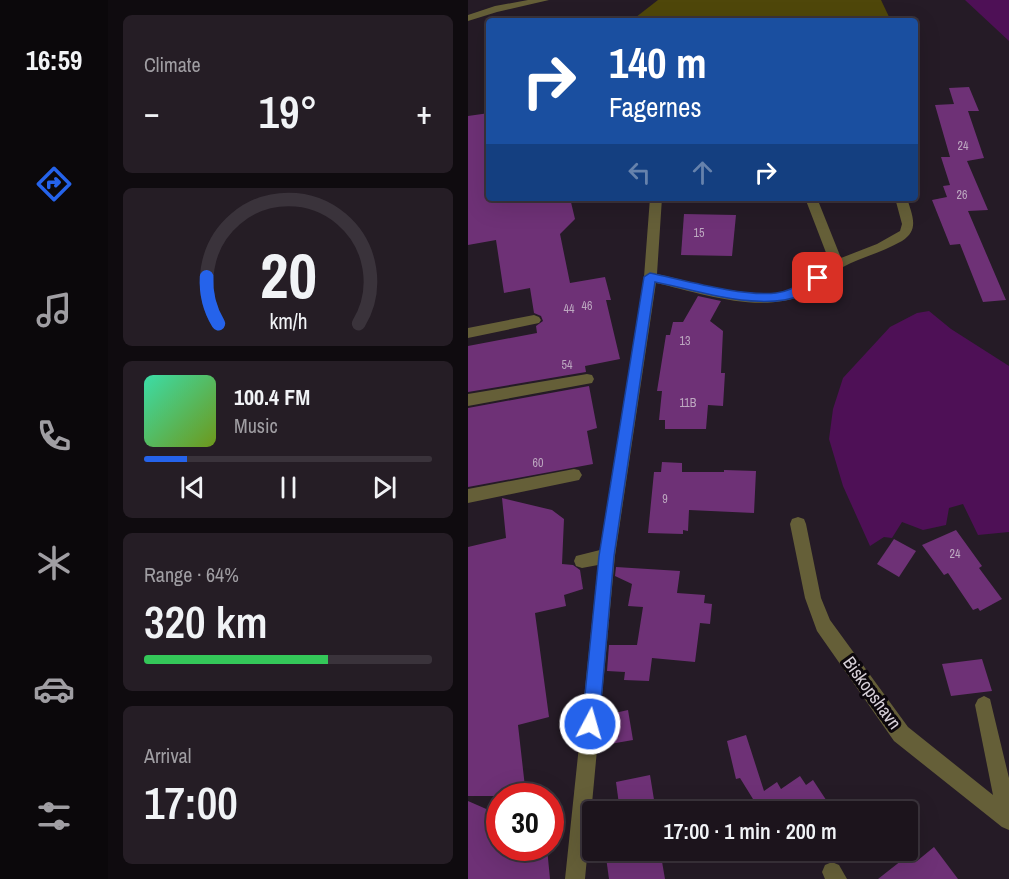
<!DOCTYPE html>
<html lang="en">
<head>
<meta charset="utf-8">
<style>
	:root { --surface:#1c141c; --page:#251d25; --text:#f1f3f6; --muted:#a09ea3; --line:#3a333b; --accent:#2563eb }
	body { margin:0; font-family:"Archivo Narrow",sans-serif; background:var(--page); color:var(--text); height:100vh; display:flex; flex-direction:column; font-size:22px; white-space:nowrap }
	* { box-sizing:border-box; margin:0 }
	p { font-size:20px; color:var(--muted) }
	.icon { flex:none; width:33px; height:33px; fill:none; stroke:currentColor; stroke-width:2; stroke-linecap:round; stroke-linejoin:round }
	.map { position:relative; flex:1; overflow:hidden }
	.sheet { display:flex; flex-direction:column; gap:15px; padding:15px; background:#0f0b0f; width:360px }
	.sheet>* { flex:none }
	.top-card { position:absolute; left:18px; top:18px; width:432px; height:183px; border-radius:6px; box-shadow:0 6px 24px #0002,0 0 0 2px var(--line); background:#1a4fa0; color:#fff; overflow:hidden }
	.speed { position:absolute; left:18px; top:783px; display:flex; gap:12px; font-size:30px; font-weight:700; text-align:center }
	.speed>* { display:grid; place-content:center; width:78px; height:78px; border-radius:50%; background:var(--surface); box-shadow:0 6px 24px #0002,0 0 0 2px var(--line); line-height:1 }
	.speed .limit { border:9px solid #d22; background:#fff; color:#111 }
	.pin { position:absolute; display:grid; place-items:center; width:51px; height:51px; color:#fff; margin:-26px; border-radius:12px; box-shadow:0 3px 9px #0006 }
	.me { position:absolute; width:66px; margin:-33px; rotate:6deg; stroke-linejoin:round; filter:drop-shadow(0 0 4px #0008) }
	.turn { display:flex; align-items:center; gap:21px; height:126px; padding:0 24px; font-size:27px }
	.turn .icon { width:78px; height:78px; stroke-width:2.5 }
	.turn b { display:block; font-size:42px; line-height:51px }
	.lanes { display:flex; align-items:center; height:57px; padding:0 24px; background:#0003; justify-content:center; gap:30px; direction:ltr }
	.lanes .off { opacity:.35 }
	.big { font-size:45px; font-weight:600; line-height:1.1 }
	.sheet .tile { flex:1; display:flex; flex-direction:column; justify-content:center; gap:9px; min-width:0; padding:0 21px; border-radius:9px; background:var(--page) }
	.sheet .dial { align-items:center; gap:0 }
	.dial svg { height:156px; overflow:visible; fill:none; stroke:var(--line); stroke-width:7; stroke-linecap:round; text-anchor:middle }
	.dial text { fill:var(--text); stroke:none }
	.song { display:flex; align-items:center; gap:18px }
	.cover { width:72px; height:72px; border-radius:9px; background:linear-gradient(135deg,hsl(160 70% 55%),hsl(80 70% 35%)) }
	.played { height:6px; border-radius:3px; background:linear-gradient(90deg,var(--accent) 15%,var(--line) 15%) }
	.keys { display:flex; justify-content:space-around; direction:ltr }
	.heat { display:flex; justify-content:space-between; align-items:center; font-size:33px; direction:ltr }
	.charge { height:9px; border-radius:4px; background:linear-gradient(90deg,#34c759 64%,var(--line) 0) }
	.trip { position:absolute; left:114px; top:801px; width:336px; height:60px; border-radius:6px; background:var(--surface); box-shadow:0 6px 24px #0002,0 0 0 2px var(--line); font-weight:600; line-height:60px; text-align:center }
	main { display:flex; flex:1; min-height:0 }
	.tabs { display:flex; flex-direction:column; width:108px; justify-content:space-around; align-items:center; background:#0b080b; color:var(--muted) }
	.tabs .icon { width:42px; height:42px }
	.tabs .current { color:var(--accent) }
	.tabs b { font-size:27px; color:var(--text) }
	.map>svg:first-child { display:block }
	.forest { fill:#4f470a }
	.water { fill:#4e1056 }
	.building { fill:#6e3176 }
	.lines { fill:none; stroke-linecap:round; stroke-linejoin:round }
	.minor { fill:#655f38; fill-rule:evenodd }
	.route { fill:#2563eb; stroke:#184099; stroke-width:1.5 }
	.labels { text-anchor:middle; stroke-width:6; stroke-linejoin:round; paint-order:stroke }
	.number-label { font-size:12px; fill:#bda8c0 }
	.near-street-label { font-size:18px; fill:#d7d0d8; stroke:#0c070c }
</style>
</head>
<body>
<main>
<nav class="tabs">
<b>16:59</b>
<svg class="icon current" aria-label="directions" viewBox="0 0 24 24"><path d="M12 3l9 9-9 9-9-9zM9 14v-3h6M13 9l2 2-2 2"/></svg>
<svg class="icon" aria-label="music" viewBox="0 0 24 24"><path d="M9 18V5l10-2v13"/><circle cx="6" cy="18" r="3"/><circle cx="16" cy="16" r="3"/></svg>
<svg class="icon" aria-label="phone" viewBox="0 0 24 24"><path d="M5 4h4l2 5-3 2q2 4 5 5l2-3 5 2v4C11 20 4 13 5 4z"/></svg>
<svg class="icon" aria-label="climate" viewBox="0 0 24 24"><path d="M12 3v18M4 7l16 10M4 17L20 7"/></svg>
<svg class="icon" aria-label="car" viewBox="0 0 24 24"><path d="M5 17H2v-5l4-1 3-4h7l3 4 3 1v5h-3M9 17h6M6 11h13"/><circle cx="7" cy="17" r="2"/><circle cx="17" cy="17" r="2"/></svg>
<svg class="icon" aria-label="filters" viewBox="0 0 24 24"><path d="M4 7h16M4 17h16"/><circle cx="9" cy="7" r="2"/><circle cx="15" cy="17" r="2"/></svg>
</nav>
<section class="sheet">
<div class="tile"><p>Climate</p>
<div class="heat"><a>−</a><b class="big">19°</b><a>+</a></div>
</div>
<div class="tile dial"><svg viewBox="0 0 100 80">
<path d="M14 69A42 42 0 1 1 86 69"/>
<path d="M14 69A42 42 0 0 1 8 45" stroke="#2563eb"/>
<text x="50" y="56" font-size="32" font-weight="700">20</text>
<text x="50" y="72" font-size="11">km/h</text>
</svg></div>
<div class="tile">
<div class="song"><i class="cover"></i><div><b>100.4 FM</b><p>Music</p></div></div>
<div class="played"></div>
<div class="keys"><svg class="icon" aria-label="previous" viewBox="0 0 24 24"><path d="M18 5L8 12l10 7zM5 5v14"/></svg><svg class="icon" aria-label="pause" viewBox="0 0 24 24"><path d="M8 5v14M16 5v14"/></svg><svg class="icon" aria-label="next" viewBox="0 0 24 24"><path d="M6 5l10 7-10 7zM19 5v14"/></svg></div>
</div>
<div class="tile"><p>Range · 64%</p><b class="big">320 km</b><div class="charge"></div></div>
<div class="tile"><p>Arrival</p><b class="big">17:00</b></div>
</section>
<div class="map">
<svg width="541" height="879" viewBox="0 0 541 879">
	<rect width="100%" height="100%" fill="#251b26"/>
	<!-- forest -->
	<path class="forest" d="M190,0H413L423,21H163Z"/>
	<!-- water -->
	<g class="water">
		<path d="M497,0H541V41Z"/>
		<path d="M461,311L483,329L541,366V532L510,535L495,504L481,508L478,525L455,530L434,522L424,538L416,537L402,546L375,486L361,439L365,409L375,378L422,327L449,313Z"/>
	</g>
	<!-- building -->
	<g class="building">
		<path d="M501,87L511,111H500L516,158L499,161L520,210L500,211L538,300L515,302L492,244L482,245L464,200L479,197L475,186L482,185L473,157H482L467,105L486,104L481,88Z"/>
		<path d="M21,113V198H102L107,219L92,234L102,283L137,277L143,300H138L152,359L117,366L118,372L0,392V346L69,333L68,326L75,321L73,316L66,313L62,288L36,293L28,240L0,245V116Z"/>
		<path d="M216,214L268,215L264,256L213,255Z"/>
		<path d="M230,296L253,301L242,321L255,331L253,373H257L255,406L240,405L238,429H197V420H191L194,391H189L198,335H202L205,322H215Z"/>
		<path d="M121,386L129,428L119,431L125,464L0,487V408Z"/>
		<path d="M194,462L214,463V472H256V470L288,471L286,513L221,510L220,531L215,530V534L180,533L186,472H193Z"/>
		<path d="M34,498L84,510L96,519L94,564L105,565L112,570L115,589L96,595L98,606L67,613L81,717L50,725L58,796H0V547L38,538Z"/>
		<path d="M488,530L514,566L511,568L534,599L512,611L510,608L505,610L480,573L476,575L454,545Z"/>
		<path d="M426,539L448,551L431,577L409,564Z"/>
		<path d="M148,567L212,571L209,593L237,595L236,603L244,604L242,624L232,623L227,662L184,658L181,681L156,680L157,672L139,671L141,645H169L175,607L160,606L164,584L147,576Z"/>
		<path d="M514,659L524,691L483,696L474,664Z"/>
		<path d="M160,710L165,740L142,744L138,715Z"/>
		<path d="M278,735L296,791L309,782L313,789L332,776L338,785L345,780L366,812H293L272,778L268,779L259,741Z"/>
		<path d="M182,775L188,812H152L148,782Z"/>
		<path d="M0,801L32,815V848H79L82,879H0Z"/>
		<path d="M466,847L490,879H410L443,853L449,861Z"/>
		<path d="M137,850H192L197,879H141Z"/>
	</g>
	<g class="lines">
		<!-- minor -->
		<g class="minor">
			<path d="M60,0H81L29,12L0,21V15L27,6Z"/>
			<path d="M182,198H194L189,274C226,282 292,304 328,288C341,282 350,270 362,263L337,198H349L373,258L409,244L432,231L434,224L427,198H439C444,215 452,230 434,241C415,252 394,257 375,267C361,274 352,288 338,294C292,315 233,293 188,283L147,556L117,879H97L130,565L114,568L108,566L106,561L108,556L132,550L176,277Z"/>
			<path d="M66,315L71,317L73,320L71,323L0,338V328Z"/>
			<path d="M119,374L124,375L126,379L124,383L0,406V394Z"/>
			<path d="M106,469L111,470L114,475L111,480L0,503V489Z"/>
			<path d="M330,517L336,519L338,524L353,598L362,620L440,727L525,795L507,705L510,699L516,696L522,699L541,778V830L534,827L426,741L349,631L337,598L322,524L324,519Z"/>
			<path d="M364,862L371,865L379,879H357L354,872L357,865Z"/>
		</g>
	</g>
	<!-- route -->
	<path class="route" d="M182,273C215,280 276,297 308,293C327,291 335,279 350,274L356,278C323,323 233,291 187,282L146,556L131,724L128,730L122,733L116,730L114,724L131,556L176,277Z"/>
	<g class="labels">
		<!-- number labels -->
		<g class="number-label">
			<text x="495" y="150">24</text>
			<text x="494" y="199">26</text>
			<text x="231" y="237">15</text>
			<text x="119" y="310">46</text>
			<text x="101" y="313">44</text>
			<text x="217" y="345">13</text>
			<text x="99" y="369">54</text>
			<text x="220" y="407">11B</text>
			<text x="70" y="467">60</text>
			<text x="197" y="503">9</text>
			<text x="487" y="558">24</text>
		</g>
		<!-- near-street labels -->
		<g class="near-street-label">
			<text transform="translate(404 693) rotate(54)" y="6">Biskopshavn</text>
		</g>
	</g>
</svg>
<div class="speed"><div class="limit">30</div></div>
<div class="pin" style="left:350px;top:278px;background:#d93025"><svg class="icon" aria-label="arrive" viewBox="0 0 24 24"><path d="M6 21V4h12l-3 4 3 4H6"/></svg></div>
<svg class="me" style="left:122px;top:724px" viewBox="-20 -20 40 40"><circle r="17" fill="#2563eb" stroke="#fff" stroke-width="3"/><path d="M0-11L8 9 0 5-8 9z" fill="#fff"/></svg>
<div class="trip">17:00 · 1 min · 200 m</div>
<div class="top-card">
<div class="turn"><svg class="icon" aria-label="right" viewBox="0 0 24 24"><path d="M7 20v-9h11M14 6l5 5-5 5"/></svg><div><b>140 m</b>Fagernes</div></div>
<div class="lanes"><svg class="icon off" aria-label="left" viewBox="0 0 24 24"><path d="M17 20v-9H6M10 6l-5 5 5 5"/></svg><svg class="icon off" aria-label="ahead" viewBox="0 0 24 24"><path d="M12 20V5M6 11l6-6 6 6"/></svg><svg class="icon" aria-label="right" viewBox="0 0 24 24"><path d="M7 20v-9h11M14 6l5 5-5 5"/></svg></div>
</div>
</div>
</main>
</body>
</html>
